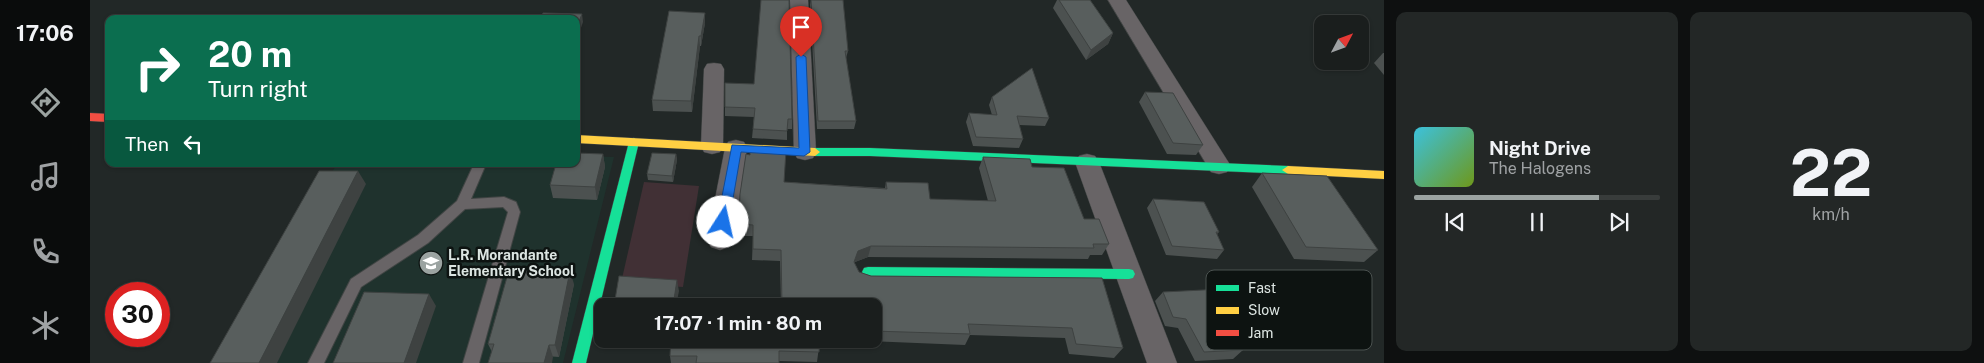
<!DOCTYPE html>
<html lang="en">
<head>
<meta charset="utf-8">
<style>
	:root { --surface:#1a1e1d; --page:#232726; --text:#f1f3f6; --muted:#9fa2a4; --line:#383c3b; --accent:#9ba3a1 }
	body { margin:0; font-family:"Public Sans",sans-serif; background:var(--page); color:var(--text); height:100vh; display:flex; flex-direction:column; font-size:19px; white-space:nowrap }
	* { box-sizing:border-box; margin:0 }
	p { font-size:16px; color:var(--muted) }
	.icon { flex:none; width:28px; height:28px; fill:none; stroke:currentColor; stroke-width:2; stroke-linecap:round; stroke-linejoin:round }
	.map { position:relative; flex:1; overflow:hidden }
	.drawer { display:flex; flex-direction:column; gap:12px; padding:12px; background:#0e1010; width:600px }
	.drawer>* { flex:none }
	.banner { position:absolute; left:15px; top:15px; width:475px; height:152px; border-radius:10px; box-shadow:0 1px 4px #0004,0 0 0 1px var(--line); background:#0b6e4f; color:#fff; overflow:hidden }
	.needle { width:32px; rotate:49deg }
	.buttons { position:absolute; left:1224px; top:15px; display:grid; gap:10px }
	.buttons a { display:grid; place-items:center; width:55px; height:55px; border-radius:10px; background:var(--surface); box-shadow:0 1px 4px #0004,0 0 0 1px var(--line); font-size:25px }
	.speed { position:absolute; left:15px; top:282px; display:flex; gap:10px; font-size:25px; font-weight:700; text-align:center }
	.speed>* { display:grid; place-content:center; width:65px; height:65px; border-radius:50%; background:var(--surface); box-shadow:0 1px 4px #0004,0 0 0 1px var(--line); line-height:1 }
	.speed .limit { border:8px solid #d22; background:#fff; color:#111 }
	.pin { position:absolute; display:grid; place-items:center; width:42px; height:42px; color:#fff; margin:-51px -21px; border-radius:50% 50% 50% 0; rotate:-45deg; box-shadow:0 0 5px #0007 }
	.pin .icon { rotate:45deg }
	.me { position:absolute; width:55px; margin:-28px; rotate:10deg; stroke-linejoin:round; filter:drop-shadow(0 0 4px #0008) }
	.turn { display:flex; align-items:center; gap:18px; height:105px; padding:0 20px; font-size:22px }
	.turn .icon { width:65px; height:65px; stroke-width:2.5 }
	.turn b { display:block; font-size:35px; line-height:42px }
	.then { display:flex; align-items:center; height:48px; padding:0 20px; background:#0003; gap:10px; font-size:19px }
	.drawer .card { flex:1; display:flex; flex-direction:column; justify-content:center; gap:8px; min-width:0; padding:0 18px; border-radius:10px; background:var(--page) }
	.drawer .dial { align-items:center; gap:0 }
	.dial b { font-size:65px; line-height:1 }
	.song { display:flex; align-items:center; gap:15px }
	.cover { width:60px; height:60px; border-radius:8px; background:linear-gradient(135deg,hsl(190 70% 55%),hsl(80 70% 35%)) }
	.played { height:5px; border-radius:2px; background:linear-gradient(90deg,var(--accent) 75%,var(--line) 75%) }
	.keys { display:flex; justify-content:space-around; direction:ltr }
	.drawer .tiles { flex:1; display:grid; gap:12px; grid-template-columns:repeat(2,1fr) }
	.trip { position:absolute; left:504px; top:298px; width:288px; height:50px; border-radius:10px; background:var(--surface); box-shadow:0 1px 4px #0004,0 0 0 1px var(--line); font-weight:700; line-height:50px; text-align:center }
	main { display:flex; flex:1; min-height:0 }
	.tab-bar { display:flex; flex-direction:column; width:90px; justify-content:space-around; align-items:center; background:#0a0c0c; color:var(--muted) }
	.tab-bar .icon { width:35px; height:35px }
	.tab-bar .selected { color:var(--accent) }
	.tab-bar b { font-size:22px; color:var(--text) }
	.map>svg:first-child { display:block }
	.built { fill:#1f322d }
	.green { fill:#413035 }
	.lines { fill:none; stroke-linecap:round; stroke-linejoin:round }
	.lane-casing { stroke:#414544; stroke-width:2 }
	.street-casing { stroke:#414544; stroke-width:1 }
	.fast-casing { stroke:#414544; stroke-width:1 }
	.slow-casing { stroke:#414544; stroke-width:1 }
	.jam-casing { stroke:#414544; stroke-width:1 }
	.lane { fill:#686466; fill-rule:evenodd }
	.street { fill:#686466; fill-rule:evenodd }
	.fast { fill:#16e098; fill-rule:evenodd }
	.slow { fill:#ffcf43; fill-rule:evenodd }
	.jam { fill:#f24e42; fill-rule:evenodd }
	.wall { fill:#4c5150 }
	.shaded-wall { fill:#3e4241 }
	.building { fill:#585e5d; stroke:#3e4241 }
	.route { fill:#1a73e8; stroke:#114b97 }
	.labels { text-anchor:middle; stroke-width:5; stroke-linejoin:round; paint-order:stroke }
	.poi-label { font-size:14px; font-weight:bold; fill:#dce5e2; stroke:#0d1311; text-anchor:start }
	.key { fill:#0d1311; stroke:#4b5250; stroke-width:1 }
	.key-label { font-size:14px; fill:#dce5e2 }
</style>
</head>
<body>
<main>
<nav class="tab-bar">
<b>17:06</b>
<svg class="icon selected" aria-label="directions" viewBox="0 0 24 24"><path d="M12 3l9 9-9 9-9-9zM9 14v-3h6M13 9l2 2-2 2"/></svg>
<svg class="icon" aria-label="music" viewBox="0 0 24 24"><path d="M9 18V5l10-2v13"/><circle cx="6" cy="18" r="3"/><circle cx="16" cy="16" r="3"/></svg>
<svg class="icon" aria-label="phone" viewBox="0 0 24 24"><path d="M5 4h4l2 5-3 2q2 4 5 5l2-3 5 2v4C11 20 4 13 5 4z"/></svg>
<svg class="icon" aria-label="climate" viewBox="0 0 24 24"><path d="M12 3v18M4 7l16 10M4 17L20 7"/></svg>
</nav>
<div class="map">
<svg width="1294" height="363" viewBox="0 0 1294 363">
	<rect width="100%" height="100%" fill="#222827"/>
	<!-- built -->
	<path class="built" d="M486,156L524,157L473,363H122L247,164H486Z"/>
	<!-- green -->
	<path class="green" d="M554,182L609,186L593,287L531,283Z"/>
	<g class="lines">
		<!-- lane casing -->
		<g class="lane-casing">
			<path id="lane" d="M384,164H396L381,199L414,197L426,202L430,212L389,363H373L418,212L413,207L375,209L338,243L271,287L234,363H218L261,279L328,235L367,201Z"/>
		</g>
		<!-- street casing -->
		<g class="street-casing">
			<g id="street">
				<path d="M700,0H718L726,152L723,158L715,160L707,158L704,152Z"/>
				<path d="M1018,0H1036L1137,160L1141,166L1137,172L1129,174L1121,172Z"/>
				<path d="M624,63L631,64L634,69L633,146L630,152L622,154L614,152L611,146L614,69L617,64Z"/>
				<path d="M646,140L654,142L657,148L643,240L639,247L630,250L621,247L617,240L635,148L638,142Z"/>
				<path d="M997,154L1005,156L1009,162L1087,363H1057L985,162L989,156Z"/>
			</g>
		</g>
		<!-- fast casing -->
		<g class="fast-casing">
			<g id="fast">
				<path d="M544,138L549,142L496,363H482L539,142Z"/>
				<path d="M725,148H780L1198,166L1204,170L1198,174L780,156H725L720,152Z"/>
				<path d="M778,267L1039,269L1043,270L1045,274L1043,278L1039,279L778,277L774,276L772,272L774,268Z"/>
			</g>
		</g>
		<!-- slow casing -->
		<g class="slow-casing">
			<g id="slow">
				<path d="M486,135L725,148L730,152L725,156L486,143Z"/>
				<path d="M1198,166L1294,171V179L1198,174L1192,170Z"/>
			</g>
		</g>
		<!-- jam casing -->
		<g class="jam-casing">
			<path id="jam" d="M0,113L19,114V122L0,121Z"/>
		</g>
		<!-- lane -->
		<use href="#lane" class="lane"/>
		<!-- street -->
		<use href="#street" class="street"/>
		<!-- fast -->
		<use href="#fast" class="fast"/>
		<!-- slow -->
		<use href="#slow" class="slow"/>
		<!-- jam -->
		<use href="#jam" class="jam"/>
	</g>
	<!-- wall -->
	<g class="wall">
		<path d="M721,0L758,51L756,58L766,121L764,129H727L720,5Z"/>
		<path d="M967,0H1000L1023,33L1018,44L996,60L963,8Z"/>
		<path d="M615,23L611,46H610L602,112L563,111L562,100Z"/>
		<path d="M1293,53H1294V75L1284,63Z"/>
		<path d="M635,83L702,119V129H697V140L662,138L664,117L635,116Z"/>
		<path d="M1055,92L1113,145L1106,155L1077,154L1049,102Z"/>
		<path d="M902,97L959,118L955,126L929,125L933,139L929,148L883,146L876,122L879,113L902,115L899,105Z"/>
		<path d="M513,154L515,167L507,200L463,198L460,185Z"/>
		<path d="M586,154L587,160L583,182L558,180L557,174Z"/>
		<path d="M893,157L942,167L1019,244L1012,255H1000L998,259L778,257L765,262V264L769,272L781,276L1012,278L1033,348L1024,358L979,354L975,338L880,335L875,345L730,339L727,362L689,361V363H581L580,356L581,339H782V306H691L690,261L662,260L663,236H649V224L694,182L795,188L796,182L840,199L898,201L889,168Z"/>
		<path d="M1172,173L1288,250L1274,262L1204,259L1162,187Z"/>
		<path d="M1063,199L1129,232L1127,234L1134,250L1127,259L1076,255L1057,208Z"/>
		<path d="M484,284L469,357L402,352L398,344Z"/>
		<path d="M1073,292L1140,301L1168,323L1159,331L1160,332L1150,342H1148L1153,350L1143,359L1105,361L1088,328L1075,326L1065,301Z"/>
	</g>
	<!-- shaded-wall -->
	<g class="shaded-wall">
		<path d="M615,13V23L611,46V36Z"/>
		<path d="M492,14L493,22L486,42V29Z"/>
		<path d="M1023,33L1018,44L996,60L1001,50Z"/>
		<path d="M609,36L610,46L602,112L601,101Z"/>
		<path d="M513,154L515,167L507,200L505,187Z"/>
		<path d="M586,154L587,160L583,182L582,176Z"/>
		<path d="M268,171L276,184L187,363H169Z"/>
		<path d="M781,246L778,257L765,262L761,273L764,262L768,251Z"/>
		<path d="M480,271L484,284L469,357L465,345Z"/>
		<path d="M587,280L589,291L586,306H583Z"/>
		<path d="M339,294L346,306L326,363H314Z"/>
		<path d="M459,345L463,357L462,363H454Z"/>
	</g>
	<!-- building -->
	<g class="building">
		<path d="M671,0H699L702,119H698L697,131L663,129L665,108L635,107V83L664,84Z"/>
		<path d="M721,0H753L758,51H755L766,121H728Z"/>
		<path d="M969,0H1000L1023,33L1001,50Z"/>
		<path d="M579,11L615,13L611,36H609L601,101L562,100Z"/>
		<path d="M453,13L492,14L486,29V19H451Z"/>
		<path d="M942,68L959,118L927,116L933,139L886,137L879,113L907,115L902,97Z"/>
		<path d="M1055,92L1083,93L1113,145L1083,143Z"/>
		<path d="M660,148L696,150L694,182L797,189L796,182L838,183L840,199L906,201L893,157L940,159L942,167L974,168L994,219H1009L1019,244H1003L1004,248L781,246L768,251L764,262L769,272L781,276L1012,278L1033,348L986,344L982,328L878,324L880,334L782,331V306H692L691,250L663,249V225L649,224L650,194L656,154L660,155Z"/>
		<path d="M486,153L513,154L505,187L460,185L466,164H486Z"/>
		<path d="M562,153L586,154L582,176L557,174Z"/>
		<path d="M229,171H268L169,363H120Z"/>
		<path d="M1172,173L1237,176L1288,250L1216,247Z"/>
		<path d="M1063,199L1114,202L1129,232H1126L1134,250L1082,246Z"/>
		<path d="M419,270L480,271L465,345H459L454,363H398L404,344H398Z"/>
		<path d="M529,276L587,280L583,306H524Z"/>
		<path d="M1133,289L1140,301L1153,300L1168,323L1155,324L1160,332L1143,333L1153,350L1114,352L1096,319L1083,317L1073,292Z"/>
		<path d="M274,292L339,294L314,363H243Z"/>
		<path d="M581,339H730L729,352L689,351V363H606L607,356H580Z"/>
	</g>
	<!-- route -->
	<path class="route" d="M711,54L716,57L720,152L714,156L651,152L639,222L638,225H629L627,222L642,145L709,148L706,57Z"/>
	<!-- icons -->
	<defs>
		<g id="school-disc" transform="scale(1.25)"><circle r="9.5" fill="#9ba3a1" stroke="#0d1311"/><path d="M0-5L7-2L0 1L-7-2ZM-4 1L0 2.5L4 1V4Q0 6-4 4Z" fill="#fff"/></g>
	</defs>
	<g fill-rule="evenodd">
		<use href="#school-disc" x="341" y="263"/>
	</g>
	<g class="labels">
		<!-- poi labels -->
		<g class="poi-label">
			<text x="358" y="260">L.R. Morandante<tspan x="358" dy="16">Elementary School</tspan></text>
		</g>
	</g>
	<!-- legend -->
	<rect x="1116" y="270" width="166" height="80" rx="8" class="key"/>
	<rect x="1126" y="285" width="23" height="6" fill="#16e098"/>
	<rect x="1126" y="307" width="23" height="7" fill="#ffcf43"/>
	<rect x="1126" y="330" width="23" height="6" fill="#f24e42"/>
	<g class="key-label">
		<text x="1158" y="293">Fast</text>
		<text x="1158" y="315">Slow</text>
		<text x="1158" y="338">Jam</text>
	</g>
</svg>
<div class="buttons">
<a><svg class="needle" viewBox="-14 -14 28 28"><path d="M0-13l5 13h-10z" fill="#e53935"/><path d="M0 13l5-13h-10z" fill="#9fa2a4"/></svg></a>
</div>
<div class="speed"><div class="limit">30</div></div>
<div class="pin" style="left:711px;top:57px;background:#d93025"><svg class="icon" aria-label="arrive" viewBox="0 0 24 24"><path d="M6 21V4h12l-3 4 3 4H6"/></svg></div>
<svg class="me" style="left:633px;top:222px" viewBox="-20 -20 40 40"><circle r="19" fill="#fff"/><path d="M0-13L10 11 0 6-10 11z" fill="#1a73e8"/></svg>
<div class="trip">17:07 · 1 min · 80 m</div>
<div class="banner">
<div class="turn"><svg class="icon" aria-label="right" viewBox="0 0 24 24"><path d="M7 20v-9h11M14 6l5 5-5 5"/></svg><div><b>20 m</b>Turn right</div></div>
<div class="then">Then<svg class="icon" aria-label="left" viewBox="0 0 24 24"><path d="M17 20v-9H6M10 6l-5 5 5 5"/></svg></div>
</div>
</div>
<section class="drawer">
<div class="tiles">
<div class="card">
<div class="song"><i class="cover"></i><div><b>Night Drive</b><p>The Halogens</p></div></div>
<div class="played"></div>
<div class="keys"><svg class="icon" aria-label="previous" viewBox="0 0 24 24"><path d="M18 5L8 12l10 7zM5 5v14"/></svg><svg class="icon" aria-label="pause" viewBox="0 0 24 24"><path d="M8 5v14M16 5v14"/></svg><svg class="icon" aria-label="next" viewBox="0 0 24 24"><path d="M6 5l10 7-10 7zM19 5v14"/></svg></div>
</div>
<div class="card dial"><b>22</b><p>km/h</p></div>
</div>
</section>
</main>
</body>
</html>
